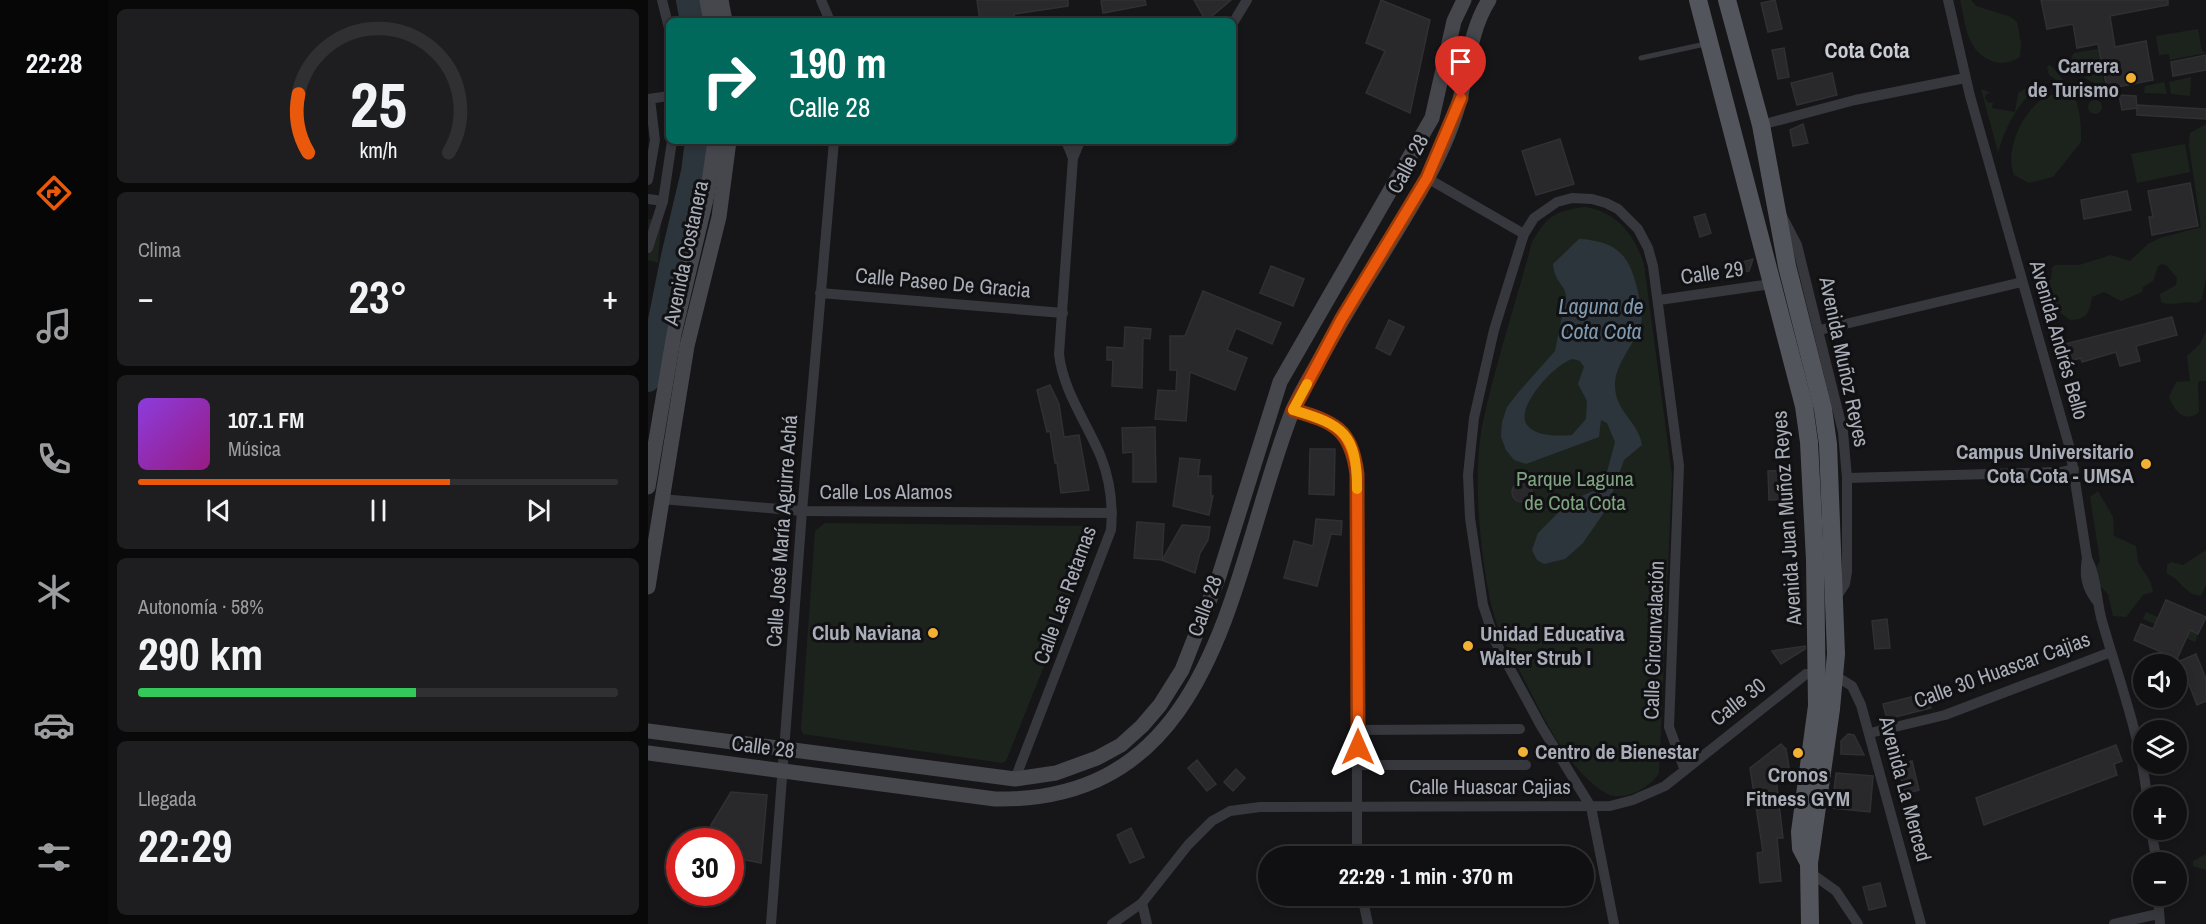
<!DOCTYPE html>
<html lang="es">
<head>
<meta charset="utf-8">
<style>
	:root { --surface:#101012; --page:#1e1e20; --text:#f1f3f6; --muted:#9c9d9f; --line:#303032; --accent:#ea580c }
	body { margin:0; font-family:"Archivo Narrow",sans-serif; background:var(--page); color:var(--text); height:100vh; display:flex; flex-direction:column; font-size:22px; white-space:nowrap }
	* { box-sizing:border-box; margin:0 }
	p { font-size:20px; color:var(--muted) }
	.icon { flex:none; width:33px; height:33px; fill:none; stroke:currentColor; stroke-width:2; stroke-linecap:round; stroke-linejoin:round }
	.map { position:relative; flex:1; overflow:hidden }
	.sheet { display:flex; flex-direction:column; gap:9px; padding:9px; background:#09090a; width:540px }
	.sheet>* { flex:none }
	.hud { position:absolute; left:18px; top:18px; width:570px; height:126px; border-radius:9px; box-shadow:0 3px 9px #0003,0 0 0 2px var(--line); background:#00695c; color:#fff; overflow:hidden }
	.buttons { position:absolute; left:1485px; top:654px; display:grid; gap:12px }
	.buttons a { display:grid; place-items:center; width:54px; height:54px; border-radius:50%; background:var(--surface); box-shadow:0 3px 9px #0003,0 0 0 2px var(--line); font-size:30px }
	.speed { position:absolute; left:18px; top:828px; display:flex; gap:12px; font-size:30px; font-weight:700; text-align:center }
	.speed>* { display:grid; place-content:center; width:78px; height:78px; border-radius:50%; background:var(--surface); box-shadow:0 3px 9px #0003,0 0 0 2px var(--line); line-height:1 }
	.speed .limit { border:9px solid #d22; background:#fff; color:#111 }
	.pin { position:absolute; display:grid; place-items:center; width:51px; height:51px; color:#fff; margin:-62px -26px; border-radius:50% 50% 50% 0; rotate:-45deg; box-shadow:0 0 6px #0007 }
	.pin .icon { rotate:45deg }
	.me { position:absolute; width:66px; margin:-33px; rotate:0deg; stroke-linejoin:round; filter:drop-shadow(0 0 4px #0008) }
	.turn { display:flex; align-items:center; gap:21px; height:126px; padding:0 24px; font-size:27px }
	.turn .icon { width:78px; height:78px; stroke-width:2.5 }
	.turn b { display:block; font-size:42px; line-height:51px }
	.big { font-size:45px; font-weight:800; line-height:1.1 }
	.sheet .tile { flex:1; display:flex; flex-direction:column; justify-content:center; gap:9px; min-width:0; padding:0 21px; border-radius:9px; background:var(--page) }
	.sheet .dial { align-items:center; gap:0 }
	.dial svg { height:156px; overflow:visible; fill:none; stroke:var(--line); stroke-width:7; stroke-linecap:round; text-anchor:middle }
	.dial text { fill:var(--text); stroke:none }
	.song { display:flex; align-items:center; gap:18px }
	.cover { width:72px; height:72px; border-radius:9px; background:linear-gradient(135deg,hsl(270 70% 55%),hsl(310 70% 35%)) }
	.played { height:6px; border-radius:3px; background:linear-gradient(90deg,var(--accent) 65%,var(--line) 65%) }
	.keys { display:flex; justify-content:space-around; direction:ltr }
	.heat { display:flex; justify-content:space-between; align-items:center; font-size:33px; direction:ltr }
	.charge { height:9px; border-radius:4px; background:linear-gradient(90deg,#34c759 58%,var(--line) 0) }
	.trip { position:absolute; left:610px; top:846px; width:336px; height:60px; border-radius:30px; background:var(--surface); box-shadow:0 3px 9px #0003,0 0 0 2px var(--line); font-weight:800; line-height:60px; text-align:center }
	main { display:flex; flex:1; min-height:0 }
	.tab-bar { display:flex; flex-direction:column; width:108px; justify-content:space-around; align-items:center; background:#060607; color:var(--muted) }
	.tab-bar .icon { width:42px; height:42px }
	.tab-bar .active { color:var(--accent) }
	.tab-bar b { font-size:27px; color:var(--text) }
	.map>svg:first-child { display:block }
	.green { fill:#1c231d }
	.water { fill:#2c353c; fill-rule:evenodd }
	.lines { fill:none; stroke-linecap:round; stroke-linejoin:round }
	.river { stroke:#2c353c; stroke-width:24 }
	.building { fill:#29292c; stroke:#303034; stroke-width:1.5 }
	.lane { stroke:#37383d; stroke-width:5 }
	.street { stroke:#37383d; stroke-width:10 }
	.secondary { stroke:#45474d; stroke-width:15 }
	.primary { stroke:#53555c; stroke-width:18 }
	.route-casing { stroke:#983908; stroke-width:15 }
	.route { stroke:#ea580c; stroke-width:10 }
	.slow { stroke:#f59e0b; stroke-width:10 }
	.poi-dot { fill:#f2b134; stroke:#111113; stroke-width:2 }
	.labels { text-anchor:middle; stroke-width:6; stroke-linejoin:round; paint-order:stroke }
	.poi-label { font-size:21px; font-weight:bold; fill:#a8adb8; stroke:#111113; text-anchor:end }
	.street-label { font-size:21px; fill:#a8adb8; stroke:#111113 }
	.park-label { font-size:21px; fill:#7fa381; stroke:#111113 }
	.neighbourhood-label { font-size:22px; font-weight:bold; fill:#c9ccd4; stroke:#111113 }
	.water-label { font-size:22px; font-style:italic; fill:#7f9bb3; stroke:#111113 }
</style>
</head>
<body>
<main>
<nav class="tab-bar">
<b>22:28</b>
<svg class="icon active" aria-label="directions" viewBox="0 0 24 24"><path d="M12 3l9 9-9 9-9-9zM9 14v-3h6M13 9l2 2-2 2"/></svg>
<svg class="icon" aria-label="music" viewBox="0 0 24 24"><path d="M9 18V5l10-2v13"/><circle cx="6" cy="18" r="3"/><circle cx="16" cy="16" r="3"/></svg>
<svg class="icon" aria-label="phone" viewBox="0 0 24 24"><path d="M5 4h4l2 5-3 2q2 4 5 5l2-3 5 2v4C11 20 4 13 5 4z"/></svg>
<svg class="icon" aria-label="climate" viewBox="0 0 24 24"><path d="M12 3v18M4 7l16 10M4 17L20 7"/></svg>
<svg class="icon" aria-label="car" viewBox="0 0 24 24"><path d="M5 17H2v-5l4-1 3-4h7l3 4 3 1v5h-3M9 17h6M6 11h13"/><circle cx="7" cy="17" r="2"/><circle cx="17" cy="17" r="2"/></svg>
<svg class="icon" aria-label="filters" viewBox="0 0 24 24"><path d="M4 7h16M4 17h16"/><circle cx="9" cy="7" r="2"/><circle cx="15" cy="17" r="2"/></svg>
</nav>
<section class="sheet">
<div class="tile dial"><svg viewBox="0 0 100 80">
<path d="M14 69A42 42 0 1 1 86 69"/>
<path d="M14 69A42 42 0 0 1 9 39" stroke="#ea580c"/>
<text x="50" y="56" font-size="32" font-weight="700">25</text>
<text x="50" y="72" font-size="11">km/h</text>
</svg></div>
<div class="tile"><p>Clima</p>
<div class="heat"><a>−</a><b class="big">23°</b><a>+</a></div>
</div>
<div class="tile">
<div class="song"><i class="cover"></i><div><b>107.1 FM</b><p>Música</p></div></div>
<div class="played"></div>
<div class="keys"><svg class="icon" aria-label="previous" viewBox="0 0 24 24"><path d="M18 5L8 12l10 7zM5 5v14"/></svg><svg class="icon" aria-label="pause" viewBox="0 0 24 24"><path d="M8 5v14M16 5v14"/></svg><svg class="icon" aria-label="next" viewBox="0 0 24 24"><path d="M6 5l10 7-10 7zM19 5v14"/></svg></div>
</div>
<div class="tile"><p>Autonomía · 58%</p><b class="big">290 km</b><div class="charge"></div></div>
<div class="tile"><p>Llegada</p><b class="big">22:29</b></div>
</section>
<div class="map">
<svg width="1558" height="924" viewBox="0 0 1558 924">
	<rect width="100%" height="100%" fill="#161618"/>
	<!-- green -->
	<g class="green">
		<path d="M1312,0H1323L1328,6L1363,17L1369,22L1373,44L1372,57C1364,62 1353,65 1344,61C1318,51 1318,25 1312,0Z"/>
		<path d="M1550,29L1554,51L1558,53L1522,60L1521,54L1511,55L1508,36Z"/>
		<path d="M1498,41L1501,60L1435,74L1430,72L1423,58L1426,53Z"/>
		<path d="M1402,65C1427,92 1434,103 1433,142L1405,177L1381,183L1366,175C1356,151 1375,109 1398,97C1405,93 1413,96 1421,93L1417,86L1401,75L1399,66Z"/>
		<path d="M1454,72L1457,89L1435,77Z"/>
		<path d="M1543,77L1542,96L1523,94L1521,82Z"/>
		<path d="M1516,82L1519,94L1496,93L1497,86Z"/>
		<path d="M1389,87C1369,105 1358,126 1350,152L1333,89L1343,93L1338,94L1337,99L1341,103L1345,102L1344,108L1367,112L1370,93L1378,88Z"/>
		<circle cx="1447" cy="107" r="7"/>
		<path d="M1558,124V277L1554,299L1549,303C1537,300 1523,307 1513,302L1512,294L1528,285L1529,278L1519,266L1514,264L1510,266L1505,281L1495,287L1494,292L1473,301L1456,292L1444,297C1441,313 1440,319 1422,320L1409,310L1399,307L1388,288L1392,282L1403,280L1404,268L1407,265H1431L1463,255L1482,261L1500,244L1512,238L1553,227L1541,146L1542,133Z"/>
		<path d="M1537,144L1542,172L1489,183L1483,154Z"/>
		<path d="M937,207C969,212 986,234 996,264L1024,475L1011,773C1002,788 974,804 956,792C922,770 900,727 882,691C869,664 851,637 844,608C832,557 824,473 835,422C848,362 868,302 884,242C899,216 907,211 937,207Z"/>
		<path d="M0,219L13,221L10,263L0,260Z"/>
		<path d="M1558,331V381H1551L1550,385L1551,412C1538,424 1526,411 1521,397L1528,382L1542,381L1539,356L1552,344Z"/>
		<path d="M1450,491L1465,517L1466,536L1488,546C1489,551 1489,556 1490,561C1493,571 1503,576 1505,592L1495,595L1478,617L1465,616L1460,594L1450,584L1447,569L1452,561L1442,497Z"/>
		<path d="M177,523L442,526L448,536L358,761L354,763L155,734L153,729L167,531Z"/>
		<path d="M1558,550V585L1553,596C1536,594 1533,579 1519,574V565L1523,562L1535,565Z"/>
		<path d="M1498,612L1550,634L1547,642L1495,619Z"/>
		<path d="M1558,854V870L1545,866V861Z"/>
	</g>
	<!-- water -->
	<path class="water" d="M931,239C970,241 982,256 990,292C992,303 996,317 992,328C985,345 968,364 967,383C966,412 990,420 994,445L976,460L959,508L935,543L917,559L896,564L889,560L884,550L890,533L917,506L931,497L955,487L967,442L959,423L953,420L951,437L878,464L866,460L858,450L853,437L854,422L859,407L869,394L907,351L918,296C916,282 907,284 905,264ZM925,359L932,361L936,367L930,384L939,401L938,419L924,435C911,436 889,437 880,426C864,410 908,362 925,359Z"/>
	<g class="lines">
		<!-- river -->
		<g class="river">
			<path d="M40,0L44,21"/>
			<path d="M0,380L25,256L45,172L49,141"/>
		</g>
	</g>
	<!-- building -->
	<g class="building">
		<path d="M329,0H420V6L366,14L367,18L332,21Z"/>
		<path d="M461,0H497L498,5L455,13L453,1Z"/>
		<path d="M546,0H583L558,21Z"/>
		<path d="M733,0L782,20L762,113L718,93L737,51L718,43Z"/>
		<path d="M1127,0L1134,29L1120,32L1113,3Z"/>
		<path d="M1393,0H1520V5L1462,16L1467,47L1498,41L1505,80L1459,89L1450,44L1429,48L1425,24L1399,29Z"/>
		<path d="M1136,48L1141,77L1130,79L1124,50Z"/>
		<path d="M1558,55V70L1525,76L1523,62Z"/>
		<path d="M1184,73L1189,95L1149,105L1143,83Z"/>
		<path d="M1471,95L1488,96L1489,108L1474,110Z"/>
		<path d="M1489,105L1558,109V119L1489,115Z"/>
		<path d="M1155,124L1160,143L1145,146L1142,130Z"/>
		<path d="M912,139L926,184L888,195L874,151Z"/>
		<path d="M1542,183L1550,226L1504,235L1501,217H1505L1500,191Z"/>
		<path d="M1479,191L1483,210L1436,219L1433,200Z"/>
		<path d="M1057,214L1063,233L1052,237L1046,217Z"/>
		<path d="M1105,259L1101,271L1089,273L1087,264Z"/>
		<path d="M623,266L656,279L645,306L612,293Z"/>
		<path d="M555,291L633,323L624,344L588,328L579,350L599,358L587,390L542,372L538,421L507,419L510,390L528,391L529,370H522V336H537Z"/>
		<path d="M1524,317L1529,335L1488,346L1492,361L1472,366L1468,352L1434,362L1433,358L1421,361L1417,344Z"/>
		<path d="M741,320L756,327L742,355L728,348Z"/>
		<path d="M477,327L503,329L502,339L495,338L494,388L464,386L465,360H459V347L476,348Z"/>
		<path d="M402,385L411,404L416,437L431,435L441,490L413,493L409,463H407L402,431L399,432L389,390Z"/>
		<path d="M507,427L508,482H485V452L475,453L474,428Z"/>
		<path d="M662,449H687L686,495L661,494Z"/>
		<path d="M532,458L552,460L550,476H563V496H565L561,515L525,506Z"/>
		<path d="M1144,470L1145,499L1121,500L1120,471Z"/>
		<circle cx="874" cy="492" r="10"/>
		<path d="M668,519L694,521L693,535L683,534L669,586L636,578L646,541L665,546Z"/>
		<path d="M489,522L516,524L514,560L486,558Z"/>
		<path d="M534,525L562,527L560,540L552,553L547,573L514,560Z"/>
		<path d="M1518,600L1558,617L1550,634L1542,630L1529,659L1486,640L1493,624L1505,629Z"/>
		<path d="M1239,619L1242,648L1227,649L1224,621Z"/>
		<path d="M1157,646V649L1133,664L1124,651Z"/>
		<path d="M1548,654L1558,679V701L1549,705L1532,661Z"/>
		<path d="M1279,693L1283,708L1239,719L1235,704Z"/>
		<path d="M1200,734L1206,735L1216,755L1193,754V741Z"/>
		<path d="M1133,744L1138,749L1141,767L1128,778L1135,838H1129L1133,881L1112,883L1109,853L1115,852L1102,768Z"/>
		<path d="M1468,745L1474,761L1466,764L1469,775L1336,825L1328,798Z"/>
		<path d="M549,760L568,784L559,791L540,768Z"/>
		<path d="M1264,761L1271,790L1258,794L1249,766Z"/>
		<path d="M588,769L597,778L585,791L576,782Z"/>
		<path d="M1188,773L1225,776L1222,812L1184,808Z"/>
		<path d="M83,792L119,795L113,863L82,857V842H62L63,825Z"/>
		<path d="M483,828L496,857L482,863L469,835Z"/>
		<path d="M1232,883L1238,906L1221,910L1215,887Z"/>
	</g>
	<g class="lines">
		<!-- lane -->
		<g class="lane">
			<path d="M207,21L214,19L231,21"/>
			<path d="M993,58L1057,44"/>
		</g>
		<!-- street -->
		<g class="street">
			<path d="M14,0L21,28"/>
			<path d="M173,0L182,21"/>
			<path d="M1300,0L1322,96L1422,449L1439,558C1449,578 1448,600 1454,621C1471,680 1492,735 1499,796"/>
			<path d="M585,23L599,0"/>
			<path d="M0,99L21,96"/>
			<path d="M1113,125L1207,100L1317,78"/>
			<path d="M418,141L425,158"/>
			<path d="M779,178L876,234"/>
			<path d="M0,180L7,140L2,99"/>
			<path d="M0,199L15,201"/>
			<path d="M1133,214L1149,245L1195,432L1199,478V572L1197,584L1187,599"/>
			<path d="M0,248L15,201L24,141"/>
			<path d="M172,293L415,313"/>
			<path d="M1011,300L1123,284"/>
			<path d="M1172,330L1374,282"/>
			<path d="M645,410C686,422 703,428 709,473V856"/>
			<path d="M1199,478L1413,472L1426,469"/>
			<path d="M13,499L154,511L464,513"/>
			<path d="M1439,558C1436,575 1438,586 1448,600"/>
			<path d="M1186,675L1204,686L1213,705L1273,924"/>
			<path d="M710,730L872,729"/>
			<path d="M1222,733L1297,715L1463,652"/>
			<path d="M710,765H878"/>
			<path d="M367,779L463,530C465,506 462,480 453,457C439,423 415,391 411,354L425,158L432,141"/>
			<path d="M1503,830L1509,862"/>
			<path d="M1160,871L1188,891L1210,924"/>
			<path d="M714,896L720,924"/>
			<path d="M1510,896L1512,924"/>
			<path d="M494,903L499,924"/>
			<path d="M123,924L154,511L186,141"/>
			<path d="M464,924L494,903L540,845L564,821L582,811L612,807L962,806L985,800L1017,786L1158,674H1169"/>
			<path d="M966,924L943,807L893,726L847,641L835,605L822,518L820,475L826,418L846,330L876,234L886,218L909,202L924,198L944,199L958,203L970,209L990,229L1000,248L1005,266L1031,466L1021,727L1036,768"/>
			<path d="M1466,924L1510,914"/>
		</g>
		<!-- secondary -->
		<g class="secondary">
			<path d="M59,0L63,21"/>
			<path d="M73,0L77,21"/>
			<path d="M0,487L26,334L59,195L67,141"/>
			<path d="M0,587L39,346L71,217L81,141"/>
			<path d="M0,731L367,779L408,773L449,758L473,745L494,726L512,705L534,670L571,576L632,382L784,118L806,21L816,0"/>
			<path d="M0,753L347,799C572,803 582,570 644,412C651,395 661,379 670,363C703,300 745,241 779,179C793,153 806,124 813,95C820,64 823,28 841,0"/>
		</g>
		<!-- primary -->
		<g class="primary">
			<path d="M1050,0L1156,406L1161,442L1167,560L1169,706L1152,832L1153,848L1161,863"/>
			<path d="M1079,0L1113,125L1139,266L1175,409L1180,444L1188,654L1183,709L1161,863L1162,924"/>
		</g>
	</g>
	<g class="lines">
		<!-- route casing -->
		<g class="route-casing">
			<path id="route" d="M710,747L709,474C703,428 686,422 645,410L693,320L779,178L813,98"/>
		</g>
		<!-- route -->
		<use href="#route" class="route"/>
		<!-- slow -->
		<path class="slow" d="M659,384L645,410C695,425 709,433 709,489"/>
	</g>
	<!-- markers -->
	<g class="poi-dot">
		<circle cx="1483" cy="78" r="6"/>
		<circle cx="1498" cy="464" r="6"/>
		<circle cx="285" cy="633" r="6"/>
		<circle cx="820" cy="646" r="6"/>
		<circle cx="875" cy="752" r="6"/>
		<circle cx="1150" cy="753" r="6"/>
	</g>
	<g class="labels">
		<!-- poi labels -->
		<g class="poi-label">
			<text x="1471" y="73">Carrera<tspan x="1471" dy="24">de Turismo</tspan></text>
			<text x="1486" y="459">Campus Universitario<tspan x="1486" dy="24">Cota Cota - UMSA</tspan></text>
			<text x="273" y="640">Club Naviana</text>
			<text x="832" y="641" text-anchor="start">Unidad Educativa<tspan x="832" dy="24">Walter Strub I</tspan></text>
			<text x="887" y="759" text-anchor="start">Centro de Bienestar</text>
			<text x="1150" y="782" text-anchor="middle">Cronos<tspan x="1150" dy="24">Fitness GYM</tspan></text>
		</g>
		<!-- street labels -->
		<g class="street-label">
			<text transform="translate(760 164) rotate(-62)" y="7">Calle 28</text>
			<text transform="translate(38 253) rotate(-78)" y="7">Avenida Costanera</text>
			<text transform="translate(1064 273) rotate(-8)" y="7">Calle 29</text>
			<text transform="translate(295 283) rotate(5)" y="7">Calle Paseo De Gracia</text>
			<text transform="translate(1411 340) rotate(74)" y="7">Avenida Andrés Bello</text>
			<text transform="translate(1196 362) rotate(78)" y="7">Avenida Muñoz Reyes</text>
			<text x="238" y="499">Calle Los Alamos</text>
			<text transform="translate(1139 518) rotate(-94)" y="7">Avenida Juan Muñoz Reyes</text>
			<text transform="translate(134 531) rotate(-86)" y="7">Calle José María Aguirre Achá</text>
			<text transform="translate(417 595) rotate(-70)" y="7">Calle Las Retamas</text>
			<text transform="translate(557 606) rotate(-70)" y="7">Calle 28</text>
			<text transform="translate(1006 640) rotate(-88)" y="7">Calle Circunvalación</text>
			<text transform="translate(1354 670) rotate(-20)" y="7">Calle 30 Huascar Cajias</text>
			<text transform="translate(1090 702) rotate(-38)" y="7">Calle 30</text>
			<text transform="translate(115 747) rotate(7)" y="7">Calle 28</text>
			<text x="842" y="794">Calle Huascar Cajias</text>
			<text transform="translate(1257 789) rotate(75)" y="7">Avenida La Merced</text>
		</g>
		<!-- park labels -->
		<g class="park-label">
			<text x="927" y="486">Parque Laguna<tspan x="927" dy="24">de Cota Cota</tspan></text>
		</g>
		<!-- neighbourhood labels -->
		<g class="neighbourhood-label">
			<text x="1219" y="58">Cota Cota</text>
		</g>
		<!-- water labels -->
		<g class="water-label">
			<text x="953" y="314">Laguna de<tspan x="953" dy="25">Cota Cota</tspan></text>
		</g>
	</g>
</svg>
<div class="buttons">
<a><svg class="icon" aria-label="sound" viewBox="0 0 24 24"><path d="M4 9h4l5-4v14l-5-4H4zM17 9q2 3 0 6"/></svg></a>
<a><svg class="icon" aria-label="layers" viewBox="0 0 24 24"><path d="M12 4l9 5-9 5-9-5zM3 14l9 5 9-5"/></svg></a>
<a>+</a>
<a>−</a>
</div>
<div class="speed"><div class="limit">30</div></div>
<div class="pin" style="left:813px;top:98px;background:#d93025"><svg class="icon" aria-label="arrive" viewBox="0 0 24 24"><path d="M6 21V4h12l-3 4 3 4H6"/></svg></div>
<svg class="me" style="left:710px;top:747px" viewBox="-20 -20 40 40"><path d="M0-17L14 15 0 8-14 15z" fill="#ea580c" stroke="#fff" stroke-width="4"/></svg>
<div class="trip">22:29 · 1 min · 370 m</div>
<div class="hud">
<div class="turn"><svg class="icon" aria-label="right" viewBox="0 0 24 24"><path d="M7 20v-9h11M14 6l5 5-5 5"/></svg><div><b>190 m</b>Calle 28</div></div>
</div>
</div>
</main>
</body>
</html>
